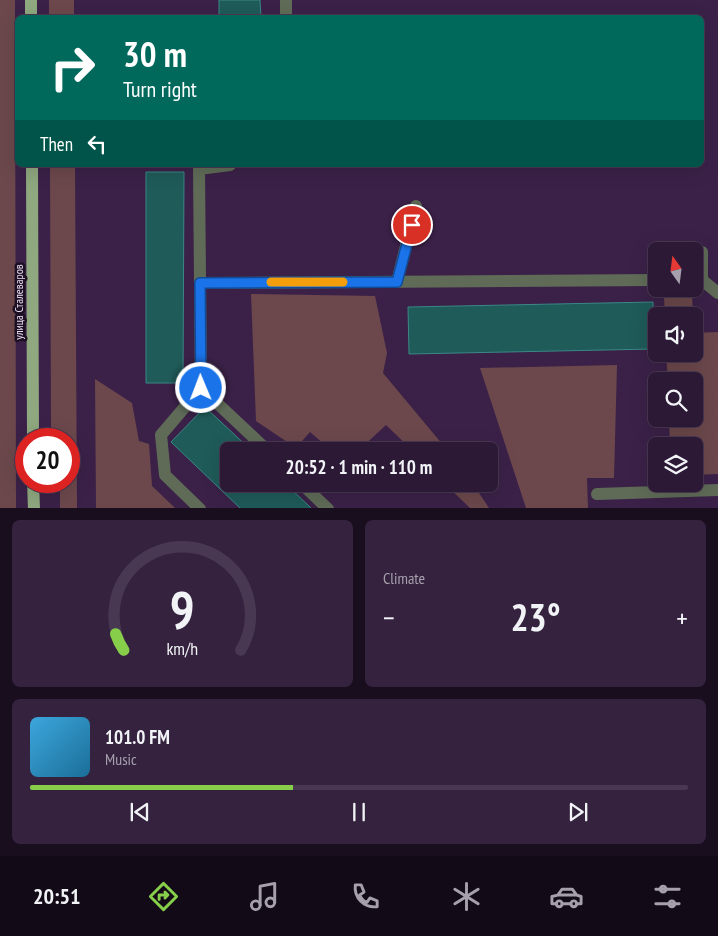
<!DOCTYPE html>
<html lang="en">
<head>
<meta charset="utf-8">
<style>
	:root { --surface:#2c1936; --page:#34223e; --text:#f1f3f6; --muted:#a6a0ad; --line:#483851; --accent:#87cf4a }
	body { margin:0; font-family:"PT Sans Narrow",sans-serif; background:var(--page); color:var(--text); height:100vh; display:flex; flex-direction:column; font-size:19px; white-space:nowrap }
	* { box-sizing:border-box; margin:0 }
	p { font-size:16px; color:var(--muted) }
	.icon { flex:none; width:28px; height:28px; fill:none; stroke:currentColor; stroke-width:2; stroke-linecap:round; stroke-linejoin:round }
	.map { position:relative; height:508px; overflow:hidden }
	.drawer { display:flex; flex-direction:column; gap:12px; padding:12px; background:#180e1e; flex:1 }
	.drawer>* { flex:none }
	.banner { position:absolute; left:15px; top:15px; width:689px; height:152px; border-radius:8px; box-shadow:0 5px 20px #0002,0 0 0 1px var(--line); background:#00695c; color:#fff; overflow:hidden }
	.needle { width:32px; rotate:346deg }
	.controls { position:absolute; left:648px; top:242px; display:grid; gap:10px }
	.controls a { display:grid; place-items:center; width:55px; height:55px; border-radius:8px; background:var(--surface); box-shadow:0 5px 20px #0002,0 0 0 1px var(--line); font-size:25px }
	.speed { position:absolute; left:15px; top:428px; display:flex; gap:10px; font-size:25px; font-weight:700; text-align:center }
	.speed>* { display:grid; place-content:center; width:65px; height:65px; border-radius:50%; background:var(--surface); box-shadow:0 5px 20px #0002,0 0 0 1px var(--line); line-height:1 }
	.speed .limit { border:8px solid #d22; background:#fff; color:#111 }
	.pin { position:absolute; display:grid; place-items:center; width:42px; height:42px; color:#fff; margin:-21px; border:2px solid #fff; border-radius:50%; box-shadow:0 1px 5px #0007 }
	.me { position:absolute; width:55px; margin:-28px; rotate:359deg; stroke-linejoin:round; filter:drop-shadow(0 0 4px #0008) }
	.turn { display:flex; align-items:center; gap:18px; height:105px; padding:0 25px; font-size:22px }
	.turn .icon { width:65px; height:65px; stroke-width:2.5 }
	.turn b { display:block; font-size:35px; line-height:42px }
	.then { display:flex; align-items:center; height:48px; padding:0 25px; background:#0003; gap:10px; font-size:19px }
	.big { font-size:38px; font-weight:600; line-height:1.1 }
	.drawer .tile { flex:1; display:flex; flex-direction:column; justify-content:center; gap:8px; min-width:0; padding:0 18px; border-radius:8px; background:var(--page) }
	.drawer .dial { align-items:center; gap:0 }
	.dial svg { height:130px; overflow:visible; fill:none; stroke:var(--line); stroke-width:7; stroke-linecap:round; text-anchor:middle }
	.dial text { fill:var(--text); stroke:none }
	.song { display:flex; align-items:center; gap:15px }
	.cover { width:60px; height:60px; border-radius:8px; background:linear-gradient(135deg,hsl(200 70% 55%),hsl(200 70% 35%)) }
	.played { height:5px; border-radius:2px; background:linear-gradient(90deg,var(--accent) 40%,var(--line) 40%) }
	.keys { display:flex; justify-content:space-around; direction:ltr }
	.heat { display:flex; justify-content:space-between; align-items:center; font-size:28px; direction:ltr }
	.drawer .tiles { flex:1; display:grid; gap:12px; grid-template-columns:1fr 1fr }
	.tile:last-child { grid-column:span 2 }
	.trip { position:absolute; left:220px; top:442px; width:278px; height:50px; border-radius:8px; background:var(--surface); box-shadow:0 5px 20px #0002,0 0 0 1px var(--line); font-weight:600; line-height:50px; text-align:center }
	.dock { display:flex; height:80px; justify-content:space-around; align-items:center; background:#120a16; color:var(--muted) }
	.dock .icon { width:35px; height:35px }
	.dock .selected { color:var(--accent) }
	.dock b { font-size:22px; color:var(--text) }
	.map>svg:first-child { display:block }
	.green { fill:#6c484c }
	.building { fill:#1f5b59; stroke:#3b8887 }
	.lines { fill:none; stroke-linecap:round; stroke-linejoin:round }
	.minor { stroke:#5f6b57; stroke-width:12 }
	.major { stroke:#8fa87f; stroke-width:12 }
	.route-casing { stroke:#114b97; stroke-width:12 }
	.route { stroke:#1a73e8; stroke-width:9 }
	.slow { stroke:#f59e0b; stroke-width:9 }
	.labels { text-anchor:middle; stroke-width:5; stroke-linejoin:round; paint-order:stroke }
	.street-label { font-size:12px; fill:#eadbf4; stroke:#1c1022 }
</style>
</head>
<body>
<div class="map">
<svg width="718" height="509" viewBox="0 0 718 509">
	<rect width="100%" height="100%" fill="#3b2148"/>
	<!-- green -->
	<g class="green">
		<path d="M0,0H15L16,509L0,508Z"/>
		<rect x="49" y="0" width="25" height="17"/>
		<path d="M50,165H75L77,508H60V481H69V439H53L51,427Z"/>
		<path d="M251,294L375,296L387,353L383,373L448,451H413L386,425L358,451H332L310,432L296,448L256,421Z"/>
		<path d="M692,294L693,316H665L664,296Z"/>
		<path d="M718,332V474L694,475V446H670L669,419H694V381H668L666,354H694V333Z"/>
		<path d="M617,365L614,478H587L588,508H526L480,368Z"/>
		<path d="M95,379L132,403L139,441L149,444L152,486L175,508H96Z"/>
		<path d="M445,484H473L489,508H470Z"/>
	</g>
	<!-- building -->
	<g class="building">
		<path d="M219,0H260L261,18H219Z"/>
		<path d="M146,172H184L183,383H146Z"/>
		<path d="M653,302L654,349L409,354L408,307Z"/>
		<path d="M205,407L252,451H229V484H286L312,509H241L171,442Z"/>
	</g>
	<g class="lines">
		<!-- minor -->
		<g class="minor">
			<path d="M286,0V18"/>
			<path d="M702,252V280"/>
			<path d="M694,280H702L718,293"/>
			<path d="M397,282L416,206"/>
			<path d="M200,283L656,280"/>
			<path d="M201,388L268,451"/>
			<path d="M302,484L328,509"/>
			<path d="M597,494L718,490"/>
			<path d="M200,509L165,475L161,435L201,388L199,169L230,165"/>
		</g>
		<!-- major -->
		<g class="major">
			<path d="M31,0V18"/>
			<path d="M32,165L33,439"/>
			<path d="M33,481L34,509"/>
		</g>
	</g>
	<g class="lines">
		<!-- route casing -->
		<g class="route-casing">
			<path id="route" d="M201,388L200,283L397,282L412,225"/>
		</g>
		<!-- route -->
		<use href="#route" class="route"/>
		<!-- slow -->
		<path class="slow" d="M271,282H343"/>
	</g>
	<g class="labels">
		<!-- street labels -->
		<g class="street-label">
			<text transform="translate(19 302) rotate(-90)" y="4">улица Сталеваров</text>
		</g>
	</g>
</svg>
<div class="controls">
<a><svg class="needle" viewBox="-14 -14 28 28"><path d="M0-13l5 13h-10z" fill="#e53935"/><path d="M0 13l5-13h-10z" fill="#a6a0ad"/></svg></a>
<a><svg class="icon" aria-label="sound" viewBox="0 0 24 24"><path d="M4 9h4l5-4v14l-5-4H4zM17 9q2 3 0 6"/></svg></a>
<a><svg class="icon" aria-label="search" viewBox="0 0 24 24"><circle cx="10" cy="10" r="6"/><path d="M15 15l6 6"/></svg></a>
<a><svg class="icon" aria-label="layers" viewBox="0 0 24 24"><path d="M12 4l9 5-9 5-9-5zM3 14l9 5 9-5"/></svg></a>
</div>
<div class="speed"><div class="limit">20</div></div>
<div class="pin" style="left:412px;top:225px;background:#d93025"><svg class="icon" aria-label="arrive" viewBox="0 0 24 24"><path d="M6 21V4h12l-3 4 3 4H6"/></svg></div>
<svg class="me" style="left:201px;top:388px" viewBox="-20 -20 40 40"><circle r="17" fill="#1a73e8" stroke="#fff" stroke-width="3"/><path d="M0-11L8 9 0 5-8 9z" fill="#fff"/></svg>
<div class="trip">20:52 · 1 min · 110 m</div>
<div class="banner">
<div class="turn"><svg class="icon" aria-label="right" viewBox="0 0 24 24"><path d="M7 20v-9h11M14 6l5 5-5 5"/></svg><div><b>30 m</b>Turn right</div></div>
<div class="then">Then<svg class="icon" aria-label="left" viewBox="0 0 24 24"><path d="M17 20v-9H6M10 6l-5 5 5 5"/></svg></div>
</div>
</div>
<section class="drawer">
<div class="tiles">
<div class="tile dial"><svg viewBox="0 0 100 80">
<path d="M14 69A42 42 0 1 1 86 69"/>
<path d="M14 69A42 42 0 0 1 9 59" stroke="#87cf4a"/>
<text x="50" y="56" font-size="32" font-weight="700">9</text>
<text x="50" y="72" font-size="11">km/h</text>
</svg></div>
<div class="tile"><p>Climate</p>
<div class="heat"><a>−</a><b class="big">23°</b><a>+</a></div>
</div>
<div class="tile">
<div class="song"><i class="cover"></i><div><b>101.0 FM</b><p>Music</p></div></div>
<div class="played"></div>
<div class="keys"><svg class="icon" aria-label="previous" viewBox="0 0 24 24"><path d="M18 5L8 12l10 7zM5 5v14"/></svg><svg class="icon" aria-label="pause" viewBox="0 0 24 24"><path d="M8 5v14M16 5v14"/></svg><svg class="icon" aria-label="next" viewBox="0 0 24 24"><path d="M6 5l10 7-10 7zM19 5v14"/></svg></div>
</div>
</div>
</section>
<nav class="dock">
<b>20:51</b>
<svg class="icon selected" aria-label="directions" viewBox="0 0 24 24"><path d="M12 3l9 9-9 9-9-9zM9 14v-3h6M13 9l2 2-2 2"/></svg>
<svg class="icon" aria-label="music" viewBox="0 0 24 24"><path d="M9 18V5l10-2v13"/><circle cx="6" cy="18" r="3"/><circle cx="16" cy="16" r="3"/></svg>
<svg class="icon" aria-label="phone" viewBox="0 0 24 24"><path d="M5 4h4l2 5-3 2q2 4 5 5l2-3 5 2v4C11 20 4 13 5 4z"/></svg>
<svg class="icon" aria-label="climate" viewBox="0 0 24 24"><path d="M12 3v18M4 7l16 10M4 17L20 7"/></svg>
<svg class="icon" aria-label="car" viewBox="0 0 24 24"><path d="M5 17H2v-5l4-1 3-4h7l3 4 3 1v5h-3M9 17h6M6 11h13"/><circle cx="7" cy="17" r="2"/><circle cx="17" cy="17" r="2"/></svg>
<svg class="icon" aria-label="filters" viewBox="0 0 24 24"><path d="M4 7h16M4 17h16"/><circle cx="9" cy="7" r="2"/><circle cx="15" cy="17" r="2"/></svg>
</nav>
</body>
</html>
